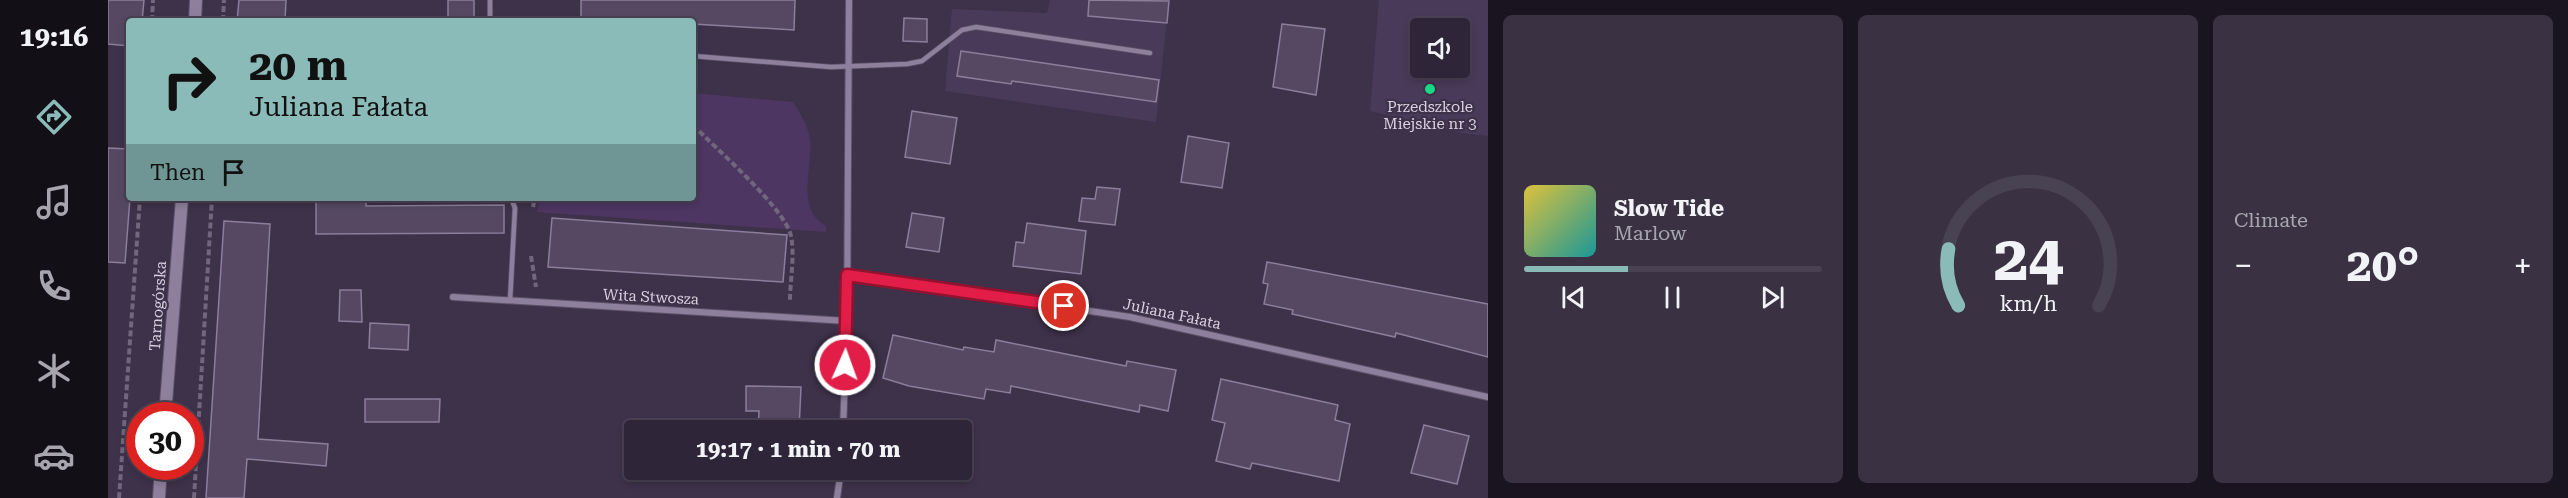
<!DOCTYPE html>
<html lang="en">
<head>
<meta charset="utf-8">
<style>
	:root { --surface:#2e2538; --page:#3a3143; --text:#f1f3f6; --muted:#a7a5ae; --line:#494253; --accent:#8bbbb9 }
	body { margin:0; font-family:"Roboto Serif",serif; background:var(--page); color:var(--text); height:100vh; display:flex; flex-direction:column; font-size:22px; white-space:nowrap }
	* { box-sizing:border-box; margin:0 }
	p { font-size:20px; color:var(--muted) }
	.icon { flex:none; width:33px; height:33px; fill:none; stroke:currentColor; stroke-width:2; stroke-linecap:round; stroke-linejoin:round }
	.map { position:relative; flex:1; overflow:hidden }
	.sheet { display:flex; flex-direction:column; gap:15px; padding:15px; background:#19141f; width:1080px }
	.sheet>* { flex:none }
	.hud { position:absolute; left:18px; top:18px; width:570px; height:183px; border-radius:6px; box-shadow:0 3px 9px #0003,0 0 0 2px var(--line); background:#8bbbb9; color:#111; overflow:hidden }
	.buttons { position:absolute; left:1302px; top:18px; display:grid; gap:12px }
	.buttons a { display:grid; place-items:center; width:60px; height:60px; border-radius:6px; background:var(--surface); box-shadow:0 3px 9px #0003,0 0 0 2px var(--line); font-size:30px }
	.speed { position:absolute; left:18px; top:402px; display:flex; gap:12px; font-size:30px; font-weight:700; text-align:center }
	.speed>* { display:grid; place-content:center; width:78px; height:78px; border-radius:50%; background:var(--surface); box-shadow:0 3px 9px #0003,0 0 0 2px var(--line); line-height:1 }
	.speed .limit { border:9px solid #d22; background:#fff; color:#111 }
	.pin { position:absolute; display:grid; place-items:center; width:51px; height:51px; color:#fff; margin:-26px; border:3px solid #fff; border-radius:50%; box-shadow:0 2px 6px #0007 }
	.me { position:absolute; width:66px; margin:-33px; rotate:2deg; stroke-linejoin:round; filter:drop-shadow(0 0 4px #0008) }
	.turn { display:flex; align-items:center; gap:21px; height:126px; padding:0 24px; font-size:27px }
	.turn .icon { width:78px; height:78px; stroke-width:2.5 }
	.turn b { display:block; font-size:42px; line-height:51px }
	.then { display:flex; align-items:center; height:57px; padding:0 24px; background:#0003; gap:12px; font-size:22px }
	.big { font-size:45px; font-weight:700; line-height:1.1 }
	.sheet .widget { flex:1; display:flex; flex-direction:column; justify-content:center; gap:9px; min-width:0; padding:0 21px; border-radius:9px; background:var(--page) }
	.sheet .dial { align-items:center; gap:0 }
	.dial svg { height:156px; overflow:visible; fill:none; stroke:var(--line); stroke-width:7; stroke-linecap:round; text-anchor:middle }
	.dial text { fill:var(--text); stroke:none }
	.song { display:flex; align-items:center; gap:18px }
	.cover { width:72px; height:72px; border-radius:9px; background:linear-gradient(135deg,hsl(50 70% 55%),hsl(180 70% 35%)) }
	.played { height:6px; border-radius:3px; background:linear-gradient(90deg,var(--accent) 35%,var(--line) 35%) }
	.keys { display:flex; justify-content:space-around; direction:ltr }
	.heat { display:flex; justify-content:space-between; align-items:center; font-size:33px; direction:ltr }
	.sheet .tiles { flex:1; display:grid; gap:15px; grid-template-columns:repeat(3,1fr) }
	.trip { position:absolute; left:516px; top:420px; width:348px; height:60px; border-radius:6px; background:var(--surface); box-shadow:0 3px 9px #0003,0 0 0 2px var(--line); font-weight:700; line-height:60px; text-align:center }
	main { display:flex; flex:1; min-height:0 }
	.dock { display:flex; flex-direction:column; width:108px; justify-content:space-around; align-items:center; background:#120f16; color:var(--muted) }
	.dock .icon { width:42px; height:42px }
	.dock .active { color:var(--accent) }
	.dock b { font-size:27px; color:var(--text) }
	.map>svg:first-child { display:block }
	.built { fill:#4a3a59; fill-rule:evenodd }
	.green { fill:#4d3661 }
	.building { fill:#564863; stroke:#8c7e9b; stroke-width:1.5 }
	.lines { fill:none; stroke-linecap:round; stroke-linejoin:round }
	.service-casing { stroke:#5b5065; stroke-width:6 }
	.minor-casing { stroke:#5b5065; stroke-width:8 }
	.secondary-casing { stroke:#5b5065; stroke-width:14 }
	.path { stroke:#71667c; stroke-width:4; stroke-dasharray:6 3; stroke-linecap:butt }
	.service { stroke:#8e7f9c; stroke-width:4.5 }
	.minor { stroke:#8e7f9c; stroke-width:6 }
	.secondary { stroke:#8e7f9c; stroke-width:12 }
	.route-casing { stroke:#92132f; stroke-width:15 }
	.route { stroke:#e11d48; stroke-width:10 }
	.poi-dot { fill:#19d988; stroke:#3e314a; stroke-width:2 }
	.labels { text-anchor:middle; stroke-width:4.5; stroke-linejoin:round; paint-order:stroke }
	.poi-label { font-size:15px; fill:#d8d1e0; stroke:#3e314a }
	.street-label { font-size:15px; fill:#d8d1e0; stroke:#3e314a }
</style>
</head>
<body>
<main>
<nav class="dock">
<b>19:16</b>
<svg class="icon active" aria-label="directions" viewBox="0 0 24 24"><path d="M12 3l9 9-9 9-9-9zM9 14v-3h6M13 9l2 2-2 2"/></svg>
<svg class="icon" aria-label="music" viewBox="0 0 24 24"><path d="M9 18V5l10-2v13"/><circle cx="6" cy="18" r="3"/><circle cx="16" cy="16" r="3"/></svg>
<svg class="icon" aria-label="phone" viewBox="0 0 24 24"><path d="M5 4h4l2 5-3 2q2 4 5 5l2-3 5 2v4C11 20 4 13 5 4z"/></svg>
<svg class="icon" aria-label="climate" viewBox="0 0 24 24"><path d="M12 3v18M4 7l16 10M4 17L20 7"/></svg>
<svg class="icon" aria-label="car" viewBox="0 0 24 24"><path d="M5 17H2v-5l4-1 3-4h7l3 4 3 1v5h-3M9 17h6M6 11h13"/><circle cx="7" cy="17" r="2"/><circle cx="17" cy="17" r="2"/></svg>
</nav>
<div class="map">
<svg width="1380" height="498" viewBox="0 0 1380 498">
	<rect width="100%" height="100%" fill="#3e314a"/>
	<!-- built -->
	<g class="built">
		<path d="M942,0H1061L1048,122L837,91L844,9L939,13Z"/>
		<path d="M1271,0H1380V136L1354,133L1262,111ZM1312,28H1352V68H1312Z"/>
	</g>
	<!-- green -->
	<path class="green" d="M585,93L685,102C692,112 701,128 702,140C705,169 687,208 718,226V232L429,212L432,198H585Z"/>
	<!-- building -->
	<g class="building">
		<path d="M0,0H36L34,21H21V46L0,44Z"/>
		<path d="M131,0H178L177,21H129Z"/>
		<rect x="340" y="0" width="26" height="21"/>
		<path d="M473,0H687L686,30L585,24V21L473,18Z"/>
		<path d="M981,0L1061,1L1059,23L980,16Z"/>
		<path d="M796,18L819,19V42L795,41Z"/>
		<path d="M1174,24L1217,29L1208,95L1165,87Z"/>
		<path d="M853,51L1051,80L1048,102L904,81L903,84L849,76Z"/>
		<path d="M804,111L849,118L842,164L797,157Z"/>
		<path d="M1080,136L1121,143L1114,188L1073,182Z"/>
		<path d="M0,148L21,149L22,198L17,263L0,262Z"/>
		<path d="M989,187L1012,189L1007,225L971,221L974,198L987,199Z"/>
		<path d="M208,198H258V206L396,205V233L208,234Z"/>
		<path d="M804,213L836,218L831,252L798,247Z"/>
		<path d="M444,218L679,235L675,282L440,267Z"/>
		<path d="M116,221L162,224L150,439L220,444L218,466L139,459L136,498H98Z"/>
		<path d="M919,223L978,231L973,274L905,266L908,242L916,243Z"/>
		<path d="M1159,262L1380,304V357L1288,333L1287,337L1184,314L1185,310L1156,304L1160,284L1155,283Z"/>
		<path d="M232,290H253L254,322L231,321Z"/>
		<path d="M262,323L301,325L300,350L261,348Z"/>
		<path d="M785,335L855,350L856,347L886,352L888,340L1018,366L1019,361L1068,370L1060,411L1032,405L1031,412L903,386L902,393L878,389L876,399L801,386L775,378Z"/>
		<path d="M1113,379L1230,405L1227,420L1242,424L1231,481L1144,463L1142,469L1108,461L1117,423L1104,420Z"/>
		<path d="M638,386L693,387L691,430H650L651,411H638Z"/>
		<path d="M257,399H332L331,422H257Z"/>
		<path d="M793,424L822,430H792Z"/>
		<path d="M1316,425L1361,436L1349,484L1303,473Z"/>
	</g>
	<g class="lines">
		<!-- service casing -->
		<g class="service-casing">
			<g id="service">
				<path d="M382,0V21"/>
				<path d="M585,56L723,67L799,64L814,61L854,30L868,27L1042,53"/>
				<path d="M402,301L407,208L403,198"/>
			</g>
		</g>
		<!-- minor casing -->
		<g class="minor-casing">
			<g id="minor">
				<path d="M739,275L1022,317L1380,397"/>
				<path d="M345,297L739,321"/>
				<path d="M735,430L739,321L741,0"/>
				<path d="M729,498L733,470"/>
			</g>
		</g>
		<!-- secondary casing -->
		<g class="secondary-casing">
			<g id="secondary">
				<path d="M87,21L88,0"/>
				<path d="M57,416L74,198"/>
				<path d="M51,498L53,466"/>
			</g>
		</g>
		<!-- path -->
		<g class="path">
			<path d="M44,21L45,0"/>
			<path d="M115,21L116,0"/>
			<path d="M585,125C607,148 677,208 683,236C687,256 682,281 682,301"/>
			<path d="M425,207L427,198"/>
			<path d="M423,256L428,287"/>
			<path d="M11,498L32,198"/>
			<path d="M86,498L104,198"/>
		</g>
		<!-- service -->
		<use href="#service" class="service"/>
		<!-- minor -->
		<use href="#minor" class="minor"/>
		<!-- secondary -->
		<use href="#secondary" class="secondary"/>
	</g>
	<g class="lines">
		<!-- route casing -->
		<g class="route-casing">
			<path id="route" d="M737,365L739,275L956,306"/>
		</g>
		<!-- route -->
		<use href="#route" class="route"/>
	</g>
	<!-- markers -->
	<circle class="poi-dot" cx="1322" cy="89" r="6"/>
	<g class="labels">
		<!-- poi labels -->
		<g class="poi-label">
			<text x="1322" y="112">Przedszkole<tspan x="1322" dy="17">Miejskie nr 3</tspan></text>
		</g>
		<!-- street labels -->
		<g class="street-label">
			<text transform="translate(543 297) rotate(3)" y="5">Wita Stwosza</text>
			<text transform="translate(50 306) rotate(-86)" y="5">Tarnogórska</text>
			<text transform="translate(1064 314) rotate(12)" y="5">Juliana Fałata</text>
		</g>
	</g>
</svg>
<div class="buttons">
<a><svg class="icon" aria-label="sound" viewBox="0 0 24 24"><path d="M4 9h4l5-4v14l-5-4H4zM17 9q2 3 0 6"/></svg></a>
</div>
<div class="speed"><div class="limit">30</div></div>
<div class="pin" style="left:956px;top:306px;background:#d93025"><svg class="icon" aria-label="arrive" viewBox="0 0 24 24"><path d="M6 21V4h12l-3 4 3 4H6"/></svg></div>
<svg class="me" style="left:737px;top:365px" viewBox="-20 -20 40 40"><circle r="17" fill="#e11d48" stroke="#fff" stroke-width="3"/><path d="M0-11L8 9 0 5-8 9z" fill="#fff"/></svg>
<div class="trip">19:17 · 1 min · 70 m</div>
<div class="hud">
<div class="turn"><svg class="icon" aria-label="right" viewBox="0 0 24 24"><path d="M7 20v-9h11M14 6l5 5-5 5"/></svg><div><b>20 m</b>Juliana Fałata</div></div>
<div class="then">Then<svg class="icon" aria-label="arrive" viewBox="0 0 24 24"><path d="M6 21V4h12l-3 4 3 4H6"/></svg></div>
</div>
</div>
<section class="sheet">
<div class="tiles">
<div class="widget">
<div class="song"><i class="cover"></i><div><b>Slow Tide</b><p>Marlow</p></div></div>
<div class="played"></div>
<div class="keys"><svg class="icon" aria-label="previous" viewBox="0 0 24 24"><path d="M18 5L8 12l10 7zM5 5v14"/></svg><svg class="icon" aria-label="pause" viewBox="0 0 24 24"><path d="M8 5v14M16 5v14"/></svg><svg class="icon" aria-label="next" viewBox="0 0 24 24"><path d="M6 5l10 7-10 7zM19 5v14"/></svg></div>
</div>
<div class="widget dial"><svg viewBox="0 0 100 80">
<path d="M14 69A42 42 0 1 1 86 69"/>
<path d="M14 69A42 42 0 0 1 9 40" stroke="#8bbbb9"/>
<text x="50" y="56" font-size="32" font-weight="700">24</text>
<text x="50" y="72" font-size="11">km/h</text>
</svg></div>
<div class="widget"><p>Climate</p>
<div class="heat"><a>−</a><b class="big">20°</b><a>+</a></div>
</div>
</div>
</section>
</main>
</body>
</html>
